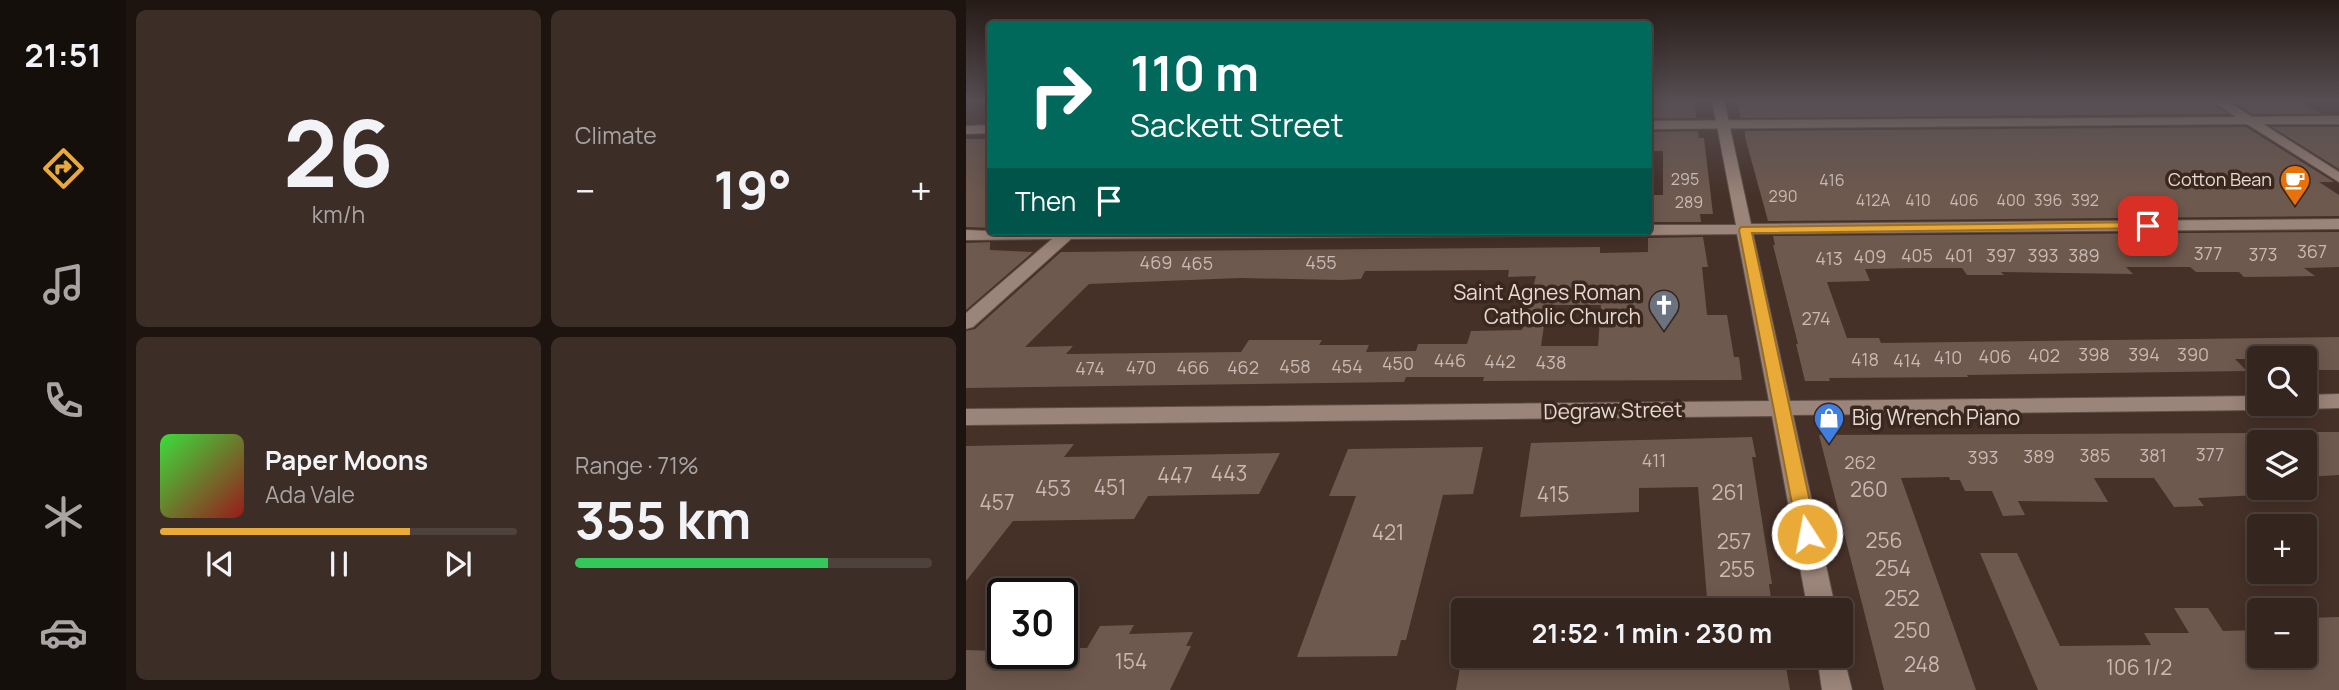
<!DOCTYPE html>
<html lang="en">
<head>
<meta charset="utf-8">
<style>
	:root { --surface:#34251e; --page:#3c2d27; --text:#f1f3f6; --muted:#a9a5a4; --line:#4e423c; --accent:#eaaa38 }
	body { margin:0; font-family:Manrope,sans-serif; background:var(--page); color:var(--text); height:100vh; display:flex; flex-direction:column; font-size:26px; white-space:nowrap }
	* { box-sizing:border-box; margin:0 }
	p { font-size:23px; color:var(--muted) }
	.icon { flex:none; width:38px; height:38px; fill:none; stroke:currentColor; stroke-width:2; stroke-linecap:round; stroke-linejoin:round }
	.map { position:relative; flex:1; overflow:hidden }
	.drawer { display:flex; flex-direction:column; gap:10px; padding:10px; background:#1d1410; width:840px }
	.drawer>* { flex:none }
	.top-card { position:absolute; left:21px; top:21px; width:665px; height:214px; border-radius:7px; box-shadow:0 4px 18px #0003,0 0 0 2px var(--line); background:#00695c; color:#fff; overflow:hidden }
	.fabs { position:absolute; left:1281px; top:346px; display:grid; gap:14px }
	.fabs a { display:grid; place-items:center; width:70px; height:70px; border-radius:7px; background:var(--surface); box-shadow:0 4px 18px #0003,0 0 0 2px var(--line); font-size:35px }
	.speed { position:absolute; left:21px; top:578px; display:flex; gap:14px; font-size:35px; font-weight:700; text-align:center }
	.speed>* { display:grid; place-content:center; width:91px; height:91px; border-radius:50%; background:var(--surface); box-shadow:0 4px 18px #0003,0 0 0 2px var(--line); line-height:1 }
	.speed .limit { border:4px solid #111; border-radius:10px; background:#fff; color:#111 }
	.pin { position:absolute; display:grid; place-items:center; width:60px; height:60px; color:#fff; margin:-30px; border-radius:14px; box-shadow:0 4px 10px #0006 }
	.me { position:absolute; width:77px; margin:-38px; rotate:349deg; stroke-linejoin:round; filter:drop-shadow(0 0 5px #0008) }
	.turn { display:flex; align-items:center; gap:24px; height:147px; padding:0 28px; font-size:32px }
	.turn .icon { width:91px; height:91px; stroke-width:2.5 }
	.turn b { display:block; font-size:49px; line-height:60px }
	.then { display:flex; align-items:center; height:66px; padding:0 28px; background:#0003; gap:14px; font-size:26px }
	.big { font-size:52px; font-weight:700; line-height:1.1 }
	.drawer .tile { flex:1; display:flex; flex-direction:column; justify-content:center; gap:10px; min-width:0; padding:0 24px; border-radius:10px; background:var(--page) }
	.drawer .dial { align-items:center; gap:0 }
	.dial b { font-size:91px; line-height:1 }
	.song { display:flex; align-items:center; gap:21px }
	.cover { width:84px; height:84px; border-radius:10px; background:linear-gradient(135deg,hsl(120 70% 55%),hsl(0 70% 35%)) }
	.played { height:7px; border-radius:4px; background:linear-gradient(90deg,var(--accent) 70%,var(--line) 70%) }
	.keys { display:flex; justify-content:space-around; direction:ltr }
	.heat { display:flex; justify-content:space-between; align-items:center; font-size:38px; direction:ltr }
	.charge { height:10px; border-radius:5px; background:linear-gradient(90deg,#34c759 71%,var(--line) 0) }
	.drawer .tiles { flex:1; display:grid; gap:10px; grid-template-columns:repeat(2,1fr) }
	.trip { position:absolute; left:485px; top:598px; width:402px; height:70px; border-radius:7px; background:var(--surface); box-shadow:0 4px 18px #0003,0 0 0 2px var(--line); font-weight:700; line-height:70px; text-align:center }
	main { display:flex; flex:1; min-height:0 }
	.dock { display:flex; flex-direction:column; width:126px; justify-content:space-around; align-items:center; background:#150f0c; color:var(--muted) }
	.dock .icon { width:49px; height:49px }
	.dock .active { color:var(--accent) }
	.dock b { font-size:32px; color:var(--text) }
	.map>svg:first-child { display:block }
	.building { fill:#6e594e; fill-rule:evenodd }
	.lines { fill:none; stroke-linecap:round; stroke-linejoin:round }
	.minor-casing { stroke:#5f4f47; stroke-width:2 }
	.tertiary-casing { stroke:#5f4f47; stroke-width:2 }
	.minor { fill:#9b8479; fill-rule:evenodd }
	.tertiary { fill:#9b8479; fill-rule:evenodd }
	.route { fill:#eaaa38; stroke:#986e24; stroke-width:2 }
	.labels { text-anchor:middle; stroke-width:7; stroke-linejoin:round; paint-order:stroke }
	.far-number-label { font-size:16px; fill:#c8b9b2 }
	.far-poi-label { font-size:18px; fill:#e6d9d3; stroke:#3a271e; text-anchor:end }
	.number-label { font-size:18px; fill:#c8b9b2 }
	.poi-label { font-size:21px; fill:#e6d9d3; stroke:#3a271e; text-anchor:end }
	.street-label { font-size:21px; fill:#e6d9d3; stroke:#3a271e }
	.near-number-label { font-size:21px; fill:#c8b9b2 }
</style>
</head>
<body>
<main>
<nav class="dock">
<b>21:51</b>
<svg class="icon active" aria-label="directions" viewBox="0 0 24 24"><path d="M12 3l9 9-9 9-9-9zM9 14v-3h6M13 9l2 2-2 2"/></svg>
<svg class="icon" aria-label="music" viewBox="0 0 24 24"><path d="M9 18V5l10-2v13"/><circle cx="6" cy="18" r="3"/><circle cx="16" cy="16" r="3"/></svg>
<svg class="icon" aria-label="phone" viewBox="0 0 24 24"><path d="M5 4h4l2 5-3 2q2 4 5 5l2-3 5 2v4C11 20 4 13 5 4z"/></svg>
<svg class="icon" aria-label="climate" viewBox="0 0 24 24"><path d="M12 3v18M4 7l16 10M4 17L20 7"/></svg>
<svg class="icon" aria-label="car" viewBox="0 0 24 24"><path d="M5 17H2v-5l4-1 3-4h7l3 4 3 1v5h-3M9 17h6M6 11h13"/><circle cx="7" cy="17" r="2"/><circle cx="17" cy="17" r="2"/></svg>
</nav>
<section class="drawer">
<div class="tiles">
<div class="tile dial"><b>26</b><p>km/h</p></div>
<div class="tile"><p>Climate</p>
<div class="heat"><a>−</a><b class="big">19°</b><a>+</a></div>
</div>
<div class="tile">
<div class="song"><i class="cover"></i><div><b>Paper Moons</b><p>Ada Vale</p></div></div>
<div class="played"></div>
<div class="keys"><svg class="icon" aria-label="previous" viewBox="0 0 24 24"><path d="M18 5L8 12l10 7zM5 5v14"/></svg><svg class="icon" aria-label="pause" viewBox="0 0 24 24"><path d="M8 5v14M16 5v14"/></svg><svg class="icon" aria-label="next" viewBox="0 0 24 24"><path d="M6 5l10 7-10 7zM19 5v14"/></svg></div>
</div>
<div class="tile"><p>Range · 71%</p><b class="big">355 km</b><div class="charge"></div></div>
</div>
</section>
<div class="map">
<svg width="1373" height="690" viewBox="0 0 1373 690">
	<rect width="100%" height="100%" fill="#453128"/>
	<!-- building -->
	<g class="building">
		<path d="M682,100H728L730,118H682Z"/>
		<path d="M770,100H1242L1262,114L775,118Z"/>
		<path d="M1264,100H1331L1355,114H1287Z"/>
		<path d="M1280,127L1368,182H1353L1373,195V216L802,221L779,137V131Z"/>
		<path d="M1306,127H1373V169Z"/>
		<path d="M732,131L733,138H738L747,214H734L735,222H682V195H697V151H682V132Z"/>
		<path d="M0,139H24V228L0,227Z"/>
		<path d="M1373,232V267L1338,268L1349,276L1278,277L1273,272H1230L1224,267H1160L1167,274L1035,272L1038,275H1001L996,268H946L899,269L904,281L861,282L881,338H913L915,343L1373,337V370H1339V359H1269L1281,371L1001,375L1002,377L863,378L864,381H839L830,344H832L807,245H809L807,236Z"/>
		<path d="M737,237L742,267H736L741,315H761L768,357H773L776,380L517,381L518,377H440L438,382L0,388V331L9,329L95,252L634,247V253L682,252V238ZM543,270L542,277L570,276L556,330L505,331L501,344H452L450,351L400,352L403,345H353L356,340H283L275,352L100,354L107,346L59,347L123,284L274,278L374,280L395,279L399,271ZM581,305H635L632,346H575Z"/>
		<path d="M24,242V250L67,252L0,310V243Z"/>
		<path d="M1339,432H1373V475L1339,477Z"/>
		<path d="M1293,433V495L1232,498L1238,506L1208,507L1188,478H1128L1142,502L1052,501L1059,515L1037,516L1026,491H999L994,480H984L983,477L935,478L1010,690H918L853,435Z"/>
		<path d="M786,437L790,457H786L806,584H803L807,611H742L732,487L673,488V512L554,517L565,443Z"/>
		<path d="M108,444L98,457L314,453L293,494L182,496L168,519L47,521L0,581V446Z"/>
		<path d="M517,447L507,494L477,495L440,640H435L431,656L331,657L390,496H363L382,449Z"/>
		<path d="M1014,553H1051L1094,646L1185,645L1178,633H1223L1208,608H1242L1257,631L1293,630V656H1339V618L1373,617V690H1072Z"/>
		<path d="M168,625L163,634L227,632L220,646H225L204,690H0V650L96,653V648H121L134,626Z"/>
		<path d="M496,656H818L824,690H490Z"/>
	</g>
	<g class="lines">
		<!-- minor casing -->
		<g class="minor-casing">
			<g id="minor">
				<path d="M746,100H758L785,224L1373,219V229L787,234L824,401L1293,396V404H1303L1293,410L827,415L870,611H842L806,416L0,425V409L803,401L771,234L682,235L675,231H682V225H770Z"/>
				<path d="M0,230L24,231H581L573,236L105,239L7,327L0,329V313L86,239L0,240Z"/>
				<path d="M1373,394V408L1339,409L1330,404H1339V395Z"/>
				<path d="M875,646L886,690H856L851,656H875Z"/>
			</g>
		</g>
		<!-- tertiary casing -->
		<g class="tertiary-casing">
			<g id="tertiary">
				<path d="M1245,100H1259L1286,117L1373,116V124H1297L1373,172V182L1281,124L682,129V121L1270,117Z"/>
				<path d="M24,125V133L0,134V126Z"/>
			</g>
		</g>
		<!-- minor -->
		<use href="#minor" class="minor"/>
		<!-- tertiary -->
		<use href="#tertiary" class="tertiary"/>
	</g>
	<!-- sky -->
	<linearGradient id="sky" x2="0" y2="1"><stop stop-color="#261b16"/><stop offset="0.51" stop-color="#564e53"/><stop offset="1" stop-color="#564e53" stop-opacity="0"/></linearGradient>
	<rect width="1373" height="197" fill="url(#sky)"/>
	<!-- route -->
	<path class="route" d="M1182,222L1189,226L1187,228L786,233L851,534L848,540L841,542L833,540L773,230L775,227Z"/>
	<!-- icons -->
	<defs>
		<g id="cafe-pin" transform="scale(1.575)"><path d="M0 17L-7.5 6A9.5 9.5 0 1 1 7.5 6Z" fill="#e8710a" stroke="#3a271e"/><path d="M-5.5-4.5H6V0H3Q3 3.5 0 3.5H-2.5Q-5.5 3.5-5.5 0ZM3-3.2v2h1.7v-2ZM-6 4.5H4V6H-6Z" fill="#fff"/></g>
		<g id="church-pin" transform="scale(1.575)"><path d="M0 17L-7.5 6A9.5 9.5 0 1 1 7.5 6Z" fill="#6b7280" stroke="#3a271e"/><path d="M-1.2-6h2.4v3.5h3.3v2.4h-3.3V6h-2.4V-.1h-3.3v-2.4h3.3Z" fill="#fff"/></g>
		<g id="shop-pin" transform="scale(1.575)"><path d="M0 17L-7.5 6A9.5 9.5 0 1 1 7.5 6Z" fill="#3f7fe0" stroke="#3a271e"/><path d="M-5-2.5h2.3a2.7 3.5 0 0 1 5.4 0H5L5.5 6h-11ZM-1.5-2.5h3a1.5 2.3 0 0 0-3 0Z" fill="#fff"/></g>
	</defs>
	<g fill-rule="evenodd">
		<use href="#cafe-pin" x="1329" y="180"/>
		<use href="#church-pin" x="698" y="305"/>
		<use href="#shop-pin" x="863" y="418"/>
	</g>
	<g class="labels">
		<!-- far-number labels -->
		<g class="far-number-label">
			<text x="719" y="185">295</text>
			<text x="866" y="186">416</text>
			<text x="817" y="202">290</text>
			<text x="907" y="206">412A</text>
			<text x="952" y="206">410</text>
			<text x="998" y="206">406</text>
			<text x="1045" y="206">400</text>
			<text x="1082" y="206">396</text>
			<text x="1119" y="206">392</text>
			<text x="723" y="208">289</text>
		</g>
		<!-- far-poi labels -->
		<g class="far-poi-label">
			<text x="1306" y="186">Cotton Bean</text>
		</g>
		<!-- number labels -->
		<g class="number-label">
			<text x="1346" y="258">367</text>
			<text x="1242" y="260">377</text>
			<text x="1297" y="261">373</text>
			<text x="951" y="262">405</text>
			<text x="993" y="262">401</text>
			<text x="1035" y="262">397</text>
			<text x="1077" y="262">393</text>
			<text x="1118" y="262">389</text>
			<text x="904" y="263">409</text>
			<text x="863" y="265">413</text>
			<text x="190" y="269">469</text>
			<text x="355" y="269">455</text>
			<text x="231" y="270">465</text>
			<text x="850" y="325">274</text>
			<text x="1128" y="361">398</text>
			<text x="1178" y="361">394</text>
			<text x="1227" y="361">390</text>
			<text x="1078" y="362">402</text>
			<text x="1029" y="363">406</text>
			<text x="982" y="364">410</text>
			<text x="899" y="366">418</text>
			<text x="484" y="367">446</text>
			<text x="941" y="367">414</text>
			<text x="534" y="368">442</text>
			<text x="585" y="369">438</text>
			<text x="432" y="370">450</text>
			<text x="329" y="373">458</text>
			<text x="381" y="373">454</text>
			<text x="175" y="374">470</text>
			<text x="227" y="374">466</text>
			<text x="277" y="374">462</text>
			<text x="124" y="375">474</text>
			<text x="1244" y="461">377</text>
			<text x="1129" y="462">385</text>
			<text x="1187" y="462">381</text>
			<text x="1073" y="463">389</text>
			<text x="1017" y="464">393</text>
			<text x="688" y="467">411</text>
			<text x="894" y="469">262</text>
		</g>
		<!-- poi labels -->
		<g class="poi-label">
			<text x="675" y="300">Saint Agnes Roman<tspan x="675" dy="24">Catholic Church</tspan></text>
			<text x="886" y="425" text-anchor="start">Big Wrench Piano</text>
		</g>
		<!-- street labels -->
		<g class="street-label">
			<text transform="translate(647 411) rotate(-1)" y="7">Degraw Street</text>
		</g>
		<!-- near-number labels -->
		<g class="near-number-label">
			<text x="263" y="481">443</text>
			<text x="209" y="483">447</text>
			<text x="144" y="495">451</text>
			<text x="87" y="496">453</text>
			<text x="903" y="497">260</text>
			<text x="762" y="500">261</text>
			<text x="587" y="502">415</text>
			<text x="31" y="510">457</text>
			<text x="422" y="540">421</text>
			<text x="918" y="548">256</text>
			<text x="768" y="549">257</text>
			<text x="927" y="576">254</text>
			<text x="771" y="577">255</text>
			<text x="936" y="606">252</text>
			<text x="946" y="638">250</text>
			<text x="165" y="669">154</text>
			<text x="956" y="672">248</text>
			<text x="1173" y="675">106 1/2</text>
		</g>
	</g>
</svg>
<div class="fabs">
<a><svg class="icon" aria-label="search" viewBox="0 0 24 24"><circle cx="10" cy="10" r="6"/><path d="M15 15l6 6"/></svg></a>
<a><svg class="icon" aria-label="layers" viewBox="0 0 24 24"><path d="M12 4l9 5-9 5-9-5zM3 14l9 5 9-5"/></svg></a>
<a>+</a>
<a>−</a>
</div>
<div class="speed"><div class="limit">30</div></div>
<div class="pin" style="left:1182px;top:226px;background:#d93025"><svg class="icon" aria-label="arrive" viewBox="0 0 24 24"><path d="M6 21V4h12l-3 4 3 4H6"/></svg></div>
<svg class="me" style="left:841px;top:534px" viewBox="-20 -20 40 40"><circle r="17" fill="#eaaa38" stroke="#fff" stroke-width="3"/><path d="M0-11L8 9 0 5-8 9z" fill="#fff"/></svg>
<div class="trip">21:52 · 1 min · 230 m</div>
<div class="top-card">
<div class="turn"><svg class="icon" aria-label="right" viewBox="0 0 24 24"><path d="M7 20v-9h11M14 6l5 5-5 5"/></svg><div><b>110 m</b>Sackett Street</div></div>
<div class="then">Then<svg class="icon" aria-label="arrive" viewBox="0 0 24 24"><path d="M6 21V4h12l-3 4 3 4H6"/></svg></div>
</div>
</div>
</main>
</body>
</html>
